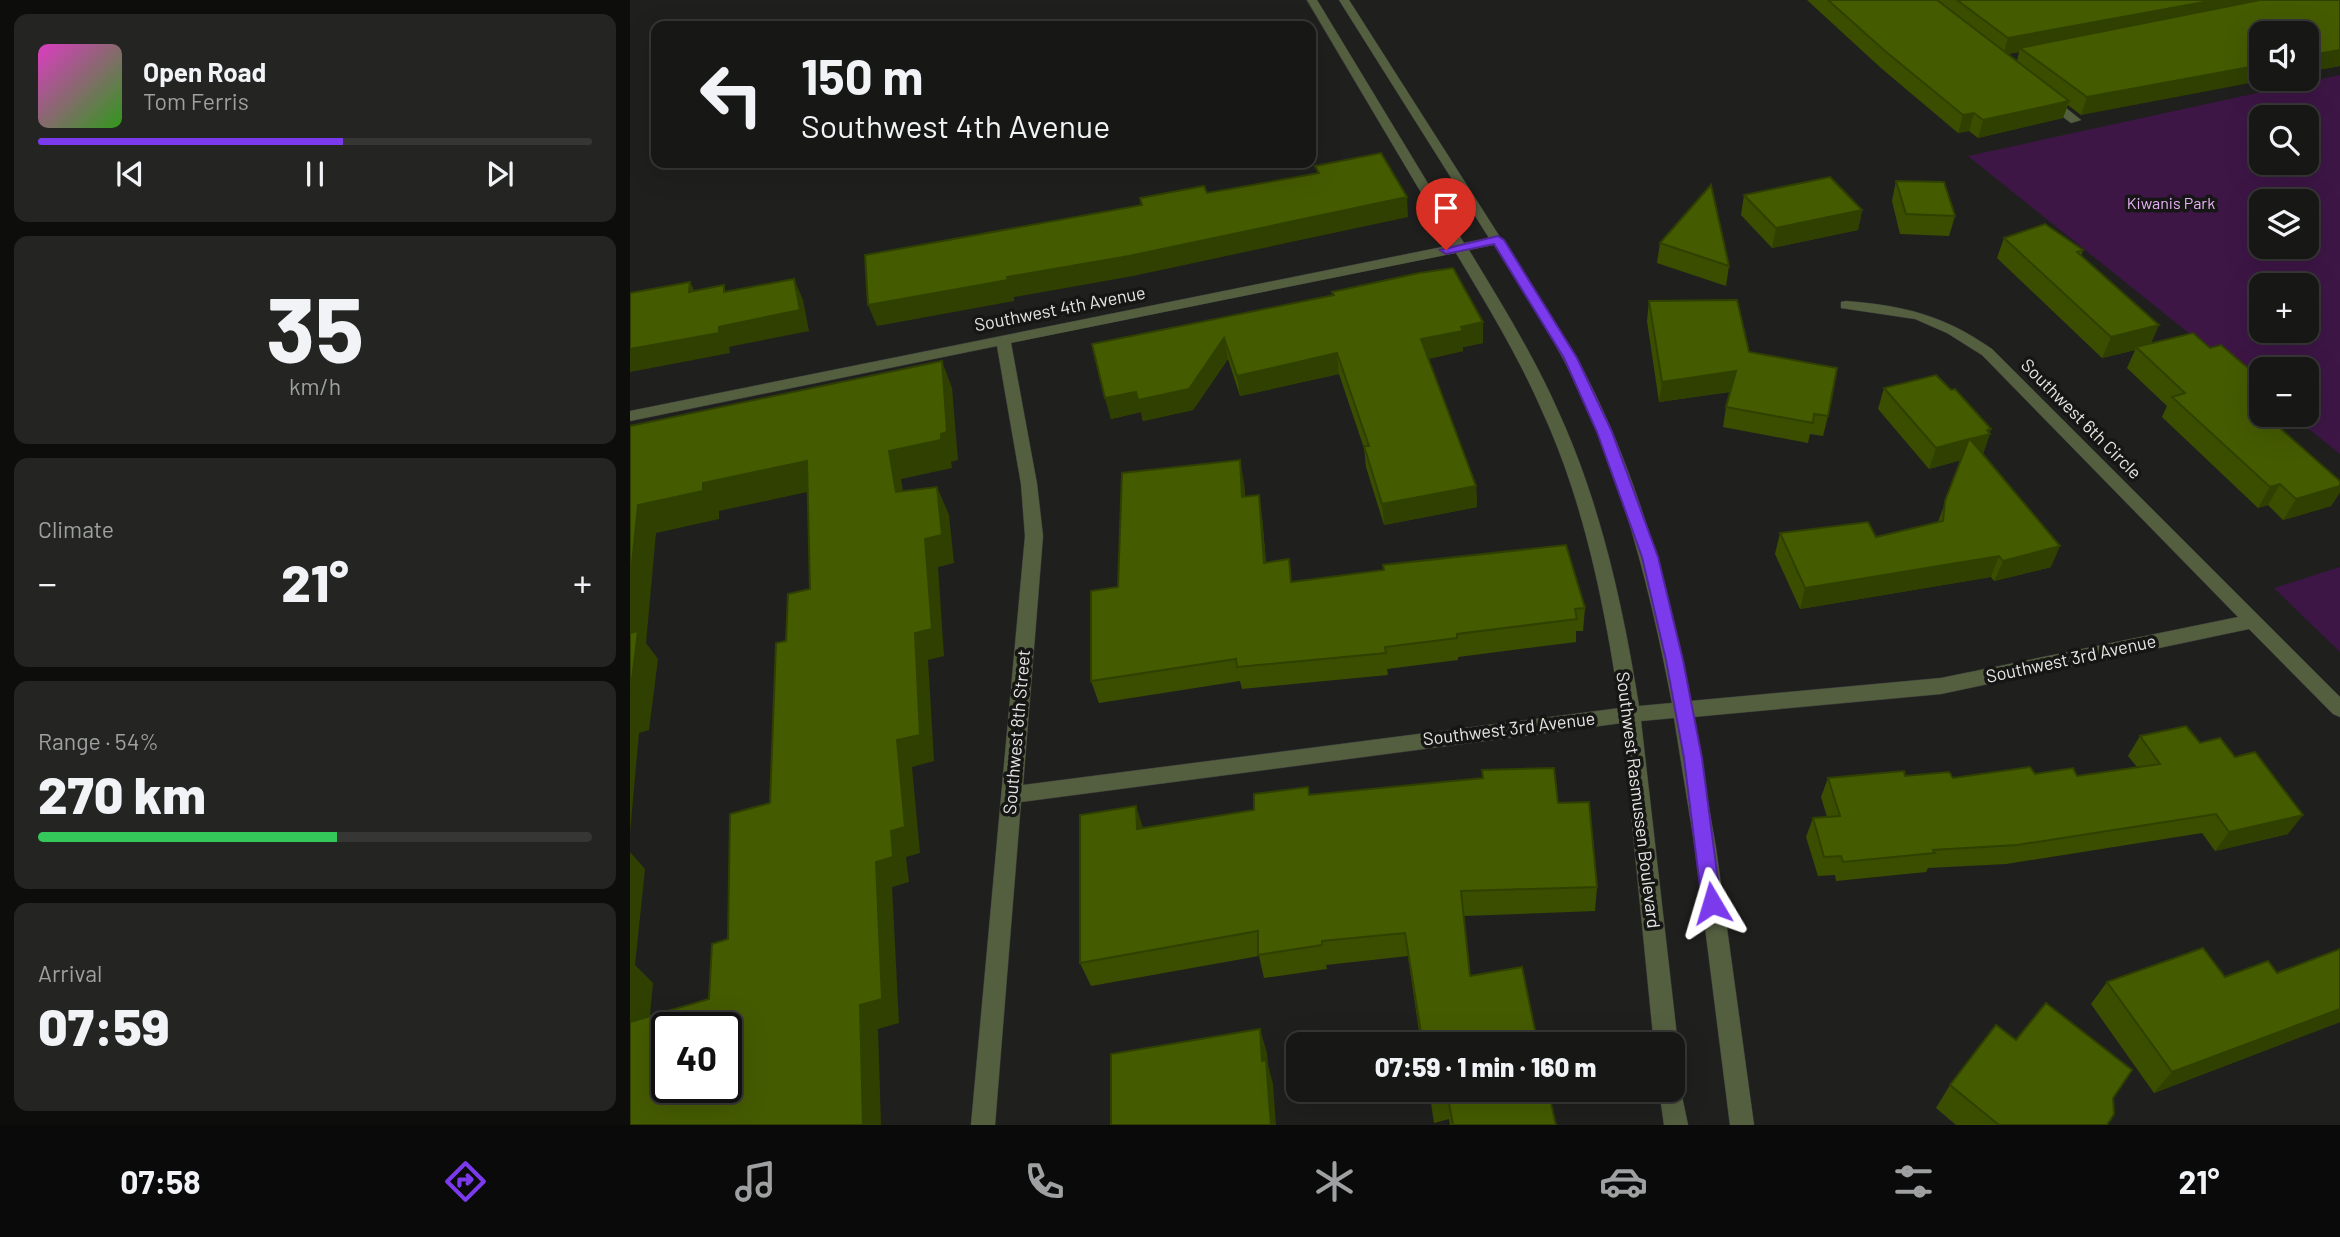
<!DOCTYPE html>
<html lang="en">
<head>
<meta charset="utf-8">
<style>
	:root { --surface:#171816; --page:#242523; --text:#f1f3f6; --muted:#9ea0a1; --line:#363735; --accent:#7c3aed }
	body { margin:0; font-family:Barlow,sans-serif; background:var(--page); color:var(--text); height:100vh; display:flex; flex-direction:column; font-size:26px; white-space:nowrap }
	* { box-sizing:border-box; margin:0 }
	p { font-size:23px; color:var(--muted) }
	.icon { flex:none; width:38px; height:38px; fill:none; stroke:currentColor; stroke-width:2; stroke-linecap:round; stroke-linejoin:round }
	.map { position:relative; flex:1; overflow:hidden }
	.sheet { display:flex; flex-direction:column; gap:14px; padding:14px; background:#0d0d0c; width:630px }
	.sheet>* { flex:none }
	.top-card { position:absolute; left:21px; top:21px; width:665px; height:147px; border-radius:14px; box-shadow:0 7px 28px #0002,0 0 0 2px var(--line); background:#171816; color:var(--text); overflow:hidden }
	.tools { position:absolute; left:1619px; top:21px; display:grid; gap:14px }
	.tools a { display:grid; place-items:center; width:70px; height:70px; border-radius:14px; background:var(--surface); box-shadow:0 7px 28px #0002,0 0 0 2px var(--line); font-size:35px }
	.speed { position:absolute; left:21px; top:1012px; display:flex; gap:14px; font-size:35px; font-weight:700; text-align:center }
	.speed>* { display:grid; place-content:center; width:91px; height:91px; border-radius:50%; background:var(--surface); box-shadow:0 7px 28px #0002,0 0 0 2px var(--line); line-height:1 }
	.speed .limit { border:4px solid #111; border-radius:10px; background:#fff; color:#111 }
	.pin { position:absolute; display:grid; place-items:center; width:60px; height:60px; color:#fff; margin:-72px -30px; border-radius:50% 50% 50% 0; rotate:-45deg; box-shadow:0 0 7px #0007 }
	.pin .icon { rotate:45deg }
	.me { position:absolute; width:77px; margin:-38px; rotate:353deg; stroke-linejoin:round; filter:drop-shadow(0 0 5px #0008) }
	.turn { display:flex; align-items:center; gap:24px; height:147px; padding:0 35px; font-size:32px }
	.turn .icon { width:91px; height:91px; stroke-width:2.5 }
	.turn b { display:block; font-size:49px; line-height:60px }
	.big { font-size:52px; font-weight:800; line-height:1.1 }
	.sheet .widget { flex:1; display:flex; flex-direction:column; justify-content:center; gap:10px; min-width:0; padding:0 24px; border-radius:14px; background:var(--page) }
	.sheet .dial { align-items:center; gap:0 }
	.dial b { font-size:91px; line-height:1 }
	.song { display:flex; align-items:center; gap:21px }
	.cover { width:84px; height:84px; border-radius:10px; background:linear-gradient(135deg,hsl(310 70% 55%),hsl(110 70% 35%)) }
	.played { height:7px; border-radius:4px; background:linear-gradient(90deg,var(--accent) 55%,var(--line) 55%) }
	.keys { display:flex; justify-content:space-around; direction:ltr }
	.heat { display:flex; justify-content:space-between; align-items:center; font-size:38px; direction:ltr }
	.charge { height:10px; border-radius:5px; background:linear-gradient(90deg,#34c759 54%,var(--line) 0) }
	.trip { position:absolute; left:656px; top:1032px; width:399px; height:70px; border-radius:14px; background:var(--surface); box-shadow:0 7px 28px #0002,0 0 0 2px var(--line); font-weight:800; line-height:70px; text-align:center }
	.menu { display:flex; height:112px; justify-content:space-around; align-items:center; background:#090a09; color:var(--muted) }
	.menu .icon { width:49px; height:49px }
	.menu .selected { color:var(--accent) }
	.menu b { font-size:32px; color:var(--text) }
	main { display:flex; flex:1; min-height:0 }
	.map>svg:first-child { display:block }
	.green { fill:#3d1646; fill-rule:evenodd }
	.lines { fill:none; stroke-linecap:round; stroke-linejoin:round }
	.minor-casing { stroke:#3b3c3a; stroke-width:1 }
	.minor { fill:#545f40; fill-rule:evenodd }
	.wall { fill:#3b4e00; fill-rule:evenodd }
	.shaded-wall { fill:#304000 }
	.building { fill:#455b00; stroke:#304000; stroke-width:2; fill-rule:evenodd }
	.route { fill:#7c3aed; stroke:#51269a; stroke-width:2 }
	.labels { text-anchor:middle; stroke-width:7; stroke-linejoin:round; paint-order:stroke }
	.far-park-label { font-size:16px; fill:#e9b1f6; stroke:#161715 }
	.street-label { font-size:18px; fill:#e6e6e5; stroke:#161715 }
</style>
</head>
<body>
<main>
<section class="sheet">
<div class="widget">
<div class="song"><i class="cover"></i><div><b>Open Road</b><p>Tom Ferris</p></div></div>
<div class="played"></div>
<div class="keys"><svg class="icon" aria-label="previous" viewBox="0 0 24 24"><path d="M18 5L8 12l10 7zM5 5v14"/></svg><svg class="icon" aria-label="pause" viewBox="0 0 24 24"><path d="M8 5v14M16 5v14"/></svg><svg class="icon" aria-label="next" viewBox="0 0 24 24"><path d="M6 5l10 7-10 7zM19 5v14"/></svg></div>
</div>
<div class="widget dial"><b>35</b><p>km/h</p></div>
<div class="widget"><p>Climate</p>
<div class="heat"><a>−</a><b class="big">21°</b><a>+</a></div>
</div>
<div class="widget"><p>Range · 54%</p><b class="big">270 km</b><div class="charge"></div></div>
<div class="widget"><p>Arrival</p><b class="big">07:59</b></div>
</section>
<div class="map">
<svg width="1710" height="1125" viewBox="0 0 1710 1125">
	<rect width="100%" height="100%" fill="#1f201e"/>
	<!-- green -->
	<g class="green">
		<path d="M1710,75V454L1661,415H1676V369H1631V391L1338,156ZM1631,117H1676V163H1631ZM1631,201H1676V247H1631ZM1631,285H1676V331H1631Z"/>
		<path d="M1710,567V652L1644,588Z"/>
	</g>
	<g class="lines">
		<!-- minor casing -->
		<g class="minor-casing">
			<g id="minor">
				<path d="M677,0H687L834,243L859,238L709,0H719L947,358C1004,464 1038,583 1060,701L1311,678L1608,617L1352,355L1317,333L1285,319L1211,308V302L1216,301C1275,306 1313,315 1362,349L1710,697V717L1703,714L1619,629L1311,694L1063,717L1086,848L1124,1125H1100L1065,848L1044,718L1011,721L1048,1045L1043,1054V1045H1024L992,723L391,802L365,1125H341L395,536L391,484L367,346L0,421V411L822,245ZM864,245C891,288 920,332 943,378C993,479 1021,593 1042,703L1009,706C993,607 971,505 929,413C904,356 871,303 839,250ZM826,253C857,305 889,357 913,413C955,505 975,608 990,708L393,785L413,536L407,484L381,343Z"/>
				<path d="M1413,96H1421L1451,120L1441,123L1413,102Z"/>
				<path d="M1043,1079L1049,1082L1058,1125H1034L1029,1090H1043Z"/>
			</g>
		</g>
		<!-- minor -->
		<use href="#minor" class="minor"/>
	</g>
	<!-- wall -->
	<g class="wall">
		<path d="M1177,0H1710V66L1676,72V33L1451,115L1438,105L1433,118L1348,138L1339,131L1328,133L1251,68ZM1389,52L1387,61L1378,54Z"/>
		<path d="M1266,181L1325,216L1319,236L1270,234L1262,201Z"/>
		<path d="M1114,195L1232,210L1228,230L1142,248L1111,215Z"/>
		<path d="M1374,238L1453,250L1451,256L1521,343L1631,415H1645L1642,420L1710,481V492L1701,506L1653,520L1638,505L1628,508L1532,417L1537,406L1497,368L1505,350L1472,358L1367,258Z"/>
		<path d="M1030,243L1099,266L1096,286L1027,263Z"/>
		<path d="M702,292L853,343L833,347V351L798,359L846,486L847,507L754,525L736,467L734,448L709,374L610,396L598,359L563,410L513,421L511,412L481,419L462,344L703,295Z"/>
		<path d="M1019,301L1119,352L1198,416L1193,436L1180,434L1178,443L1093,427L1096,407L1100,392L1029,402L1017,321Z"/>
		<path d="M1254,388L1360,433L1353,454L1421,567L1364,581L1361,577L1170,609L1145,554L1150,533L1246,537L1308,522L1331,460L1299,469L1248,409Z"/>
		<path d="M614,483L615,496L632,517L636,562L663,582L955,608L953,631H946V642L828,657V660L757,669L758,675L612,689L610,681L469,703L461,681L488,587Z"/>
		<path d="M1510,736L1570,743L1658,834L1585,851L1572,833L1376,864L1298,868L1296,872L1206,881L1205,875L1188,876L1176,837L1183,818L1197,817L1191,797L1198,778L1275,776L1323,778L1405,774L1447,776L1507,767L1498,756Z"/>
		<path d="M680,794L928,803L967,887L965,911L834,916L840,976L908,1045H791L778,956L696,965L697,969L634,978L629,956L461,986L450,963L514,828L624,810Z"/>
		<path d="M1710,949V1022L1524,1093L1461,1004L1477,982L1595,977L1647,973Z"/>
		<path d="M1386,1040L1483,1098L1477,1125H1326L1306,1108L1320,1085Z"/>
		<path d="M799,1090H918L926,1125H820L819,1119L804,1123Z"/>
	</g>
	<!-- shaded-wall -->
	<g class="shaded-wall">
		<path d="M1585,0H1668L1390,48L1389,52L1373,55L1378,38Z"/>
		<path d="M1710,50V66L1676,72V56Z"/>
		<path d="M1631,65V79H1641L1451,115L1457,97Z"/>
		<path d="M1439,101L1433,118L1348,138L1353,120Z"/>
		<path d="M1344,113L1339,131L1328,133L1333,115Z"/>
		<path d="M777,197L778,217L503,276L384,297V301L247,326L238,305Z"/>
		<path d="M1232,210L1228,230L1142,248L1146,228Z"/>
		<path d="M164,279L173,300L179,331L103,346L99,347L100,353L0,372V349L89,327Z"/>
		<path d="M60,282L70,302L59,292Z"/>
		<path d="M853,322V343L833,347V351L792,360L791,339L831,327Z"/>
		<path d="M1529,325L1520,346L1506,347L1505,350L1472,358L1481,337Z"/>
		<path d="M594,338L598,359L563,410L513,421L508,400Z"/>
		<path d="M707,353L709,374L610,396L607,376Z"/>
		<path d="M312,361L322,388L328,460L321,462L322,468L271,479L278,520L266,492L259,451L311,434Z"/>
		<path d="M1106,371L1103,391L1029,402L1032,382Z"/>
		<path d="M506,392L511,412L481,419L475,398Z"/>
		<path d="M1631,406V415H1645L1642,420L1615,427L1626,407Z"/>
		<path d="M1361,429L1359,434H1360L1353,454L1340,439Z"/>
		<path d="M1339,439L1332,460L1299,469L1306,448Z"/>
		<path d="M610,460L614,483L616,519L612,497Z"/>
		<path d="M177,461L191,489L89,511V519L26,533L16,643L28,659L19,730L9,733L0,833V583L8,505L73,483Z"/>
		<path d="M1650,484L1638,505L1628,508L1640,487Z"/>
		<path d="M846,486L847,507L754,525L752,504Z"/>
		<path d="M1710,486V492L1701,506L1653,520L1666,499Z"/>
		<path d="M307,487L319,515L324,563L308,567L314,656L298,660L304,761L282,767L290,853L276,857L279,882L262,887L269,1023L248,1029L251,1125H233L230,1005L246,862L285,633L295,539Z"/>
		<path d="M629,495L632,517L638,585L634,563Z"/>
		<path d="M1430,546L1421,567L1364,581L1373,561Z"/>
		<path d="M1369,556L1361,577L1170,609L1175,588Z"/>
		<path d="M506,806L514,831L507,829Z"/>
		<path d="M1673,815L1658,834L1585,851L1599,832Z"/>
		<path d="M0,852L15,869L5,965L23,983L17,1047L0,1032Z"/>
		<path d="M1710,1009V1022L1524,1093L1542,1072Z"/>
		<path d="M630,1029L637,1053L638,1065L643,1084L646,1125H641L632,1061Z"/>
	</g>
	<!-- building -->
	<g class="building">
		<path d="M1198,0H1307L1439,101L1353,120L1344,113L1333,115L1255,51Z"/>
		<path d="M1327,0H1585L1378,38Z"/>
		<path d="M1630,0H1710V50L1676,56V33H1631V65L1457,97L1390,48Z"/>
		<path d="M751,153L777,197L499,256L377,277L378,280L238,305L235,255L512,205L510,198L574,186L577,193L689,173L685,166Z"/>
		<path d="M1200,177L1232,210L1146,228L1114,195Z"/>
		<path d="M1266,181L1314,182L1325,216L1276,214Z"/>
		<path d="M1081,185L1099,266L1030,243Z"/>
		<path d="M1415,224L1453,250L1447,252L1529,325L1481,337L1374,238Z"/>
		<path d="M823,268L853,322L831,327L833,331L791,339L846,486L752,504L734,446H739L707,353L607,376L594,338L559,389L508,400L506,392L475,398L462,344L704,295L702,292L789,273Z"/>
		<path d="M164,279L170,310L93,326L89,327V333L0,349V293L60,282L59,292L94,285V292Z"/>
		<path d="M1107,300L1119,352L1207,368L1198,416L1184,414L1183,423L1096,407L1106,371L1032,382L1019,301Z"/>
		<path d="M1563,333L1580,348L1591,345L1631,379V406L1626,407L1631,411V415H1635L1710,481V486L1666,499L1650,484L1640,487L1542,397L1555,393L1506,347Z"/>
		<path d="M312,361L317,432L311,434V440L259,451L266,492L307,487L312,535L295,539L302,629L285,633L290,735L267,740L275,827L261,831L263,857L246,862L252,999L230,1005L233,1125H0V1022L79,999L82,944L98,939L100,814L140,803L146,643L156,641L158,594L180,589L177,461L73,483V491L8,505L0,583V426ZM37,1027H96V1087H37Z"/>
		<path d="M1306,375L1321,390L1325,389L1361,429L1357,430L1360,434L1340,439L1430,546L1373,561L1369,556L1175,588L1150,533L1238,522L1246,537L1313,521L1315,501L1339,439L1306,448L1254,388Z"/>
		<path d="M610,460L612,497L629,495L634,563L659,559L661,582L754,570L753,565L936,545L955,608L945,609L947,619L827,634V638L755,647L756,653L607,667L606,659L461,681V591L488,587L492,473Z"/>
		<path d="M8,631L0,695V633Z"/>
		<path d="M1556,726L1570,743L1590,738L1605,757L1625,752L1673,815L1599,832L1586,814L1387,845L1303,850L1305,853L1213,862L1211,856L1194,857L1183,818L1210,816L1198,778L1274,771L1275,776L1319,772L1323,778L1400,767L1405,774L1443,768L1447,776L1530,764L1510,736Z"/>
		<path d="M924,768L928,803L959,802L967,887L831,891L840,976L892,967L908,1045H793L775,933L692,941V945L628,955V931L450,963V815L506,806L507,829L624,810V794L678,787L679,795L853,778L852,770Z"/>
		<path d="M1573,948L1595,977L1638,961L1647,973L1710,949V1009L1542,1072L1477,982Z"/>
		<path d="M1416,1003L1502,1070L1483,1098L1484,1114L1477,1125H1369L1320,1085L1366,1025L1386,1040Z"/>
		<path d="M630,1029L632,1061L636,1060L641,1125H481V1054Z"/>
		<path d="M800,1090H918L926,1125H823L818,1098L802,1102Z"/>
	</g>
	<!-- route -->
	<path class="route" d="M868,236L874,240L947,358L982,432L1028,557L1053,660L1072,758L1091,903L1089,910L1082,912L1075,910L1072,903L1054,758L1036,660L1012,557L967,432L934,358L864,244L816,254L810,250Z"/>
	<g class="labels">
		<!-- far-park labels -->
		<g class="far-park-label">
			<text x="1541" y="209">Kiwanis Park</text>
		</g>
		<!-- street labels -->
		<g class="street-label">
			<text transform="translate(430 309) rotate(-11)" y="6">Southwest 4th Avenue</text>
			<text transform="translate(1451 419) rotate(45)" y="6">Southwest 6th Circle</text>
			<text transform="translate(1441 659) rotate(-12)" y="6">Southwest 3rd Avenue</text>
			<text transform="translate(879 729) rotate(-7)" y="6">Southwest 3rd Avenue</text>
			<text transform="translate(387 732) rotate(-85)" y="6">Southwest 8th Street</text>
			<text transform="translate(1008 800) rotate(83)" y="6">Southwest Rasmussen Boulevard</text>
		</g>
	</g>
</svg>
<div class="tools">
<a><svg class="icon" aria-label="sound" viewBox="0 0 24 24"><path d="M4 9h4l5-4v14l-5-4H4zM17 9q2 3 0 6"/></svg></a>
<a><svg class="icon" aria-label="search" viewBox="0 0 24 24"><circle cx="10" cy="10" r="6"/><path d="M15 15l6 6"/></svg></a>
<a><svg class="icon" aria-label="layers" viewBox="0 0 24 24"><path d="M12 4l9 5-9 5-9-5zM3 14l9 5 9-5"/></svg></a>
<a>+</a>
<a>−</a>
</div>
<div class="speed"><div class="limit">40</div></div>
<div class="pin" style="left:816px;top:250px;background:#d93025"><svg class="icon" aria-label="arrive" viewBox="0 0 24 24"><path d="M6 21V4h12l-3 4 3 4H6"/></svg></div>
<svg class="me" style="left:1082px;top:903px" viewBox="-20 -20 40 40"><path d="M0-17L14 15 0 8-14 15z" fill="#7c3aed" stroke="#fff" stroke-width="4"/></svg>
<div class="trip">07:59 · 1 min · 160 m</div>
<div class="top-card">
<div class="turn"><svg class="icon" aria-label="left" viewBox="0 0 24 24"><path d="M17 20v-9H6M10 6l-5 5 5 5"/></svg><div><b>150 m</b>Southwest 4th Avenue</div></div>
</div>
</div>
</main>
<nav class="menu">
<b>07:58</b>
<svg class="icon selected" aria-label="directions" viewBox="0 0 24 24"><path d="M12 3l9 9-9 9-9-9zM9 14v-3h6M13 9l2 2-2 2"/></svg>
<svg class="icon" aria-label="music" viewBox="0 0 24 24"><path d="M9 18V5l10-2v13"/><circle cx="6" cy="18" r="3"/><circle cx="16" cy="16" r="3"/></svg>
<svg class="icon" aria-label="phone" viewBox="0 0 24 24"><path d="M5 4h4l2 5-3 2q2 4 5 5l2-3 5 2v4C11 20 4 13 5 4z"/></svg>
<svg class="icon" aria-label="climate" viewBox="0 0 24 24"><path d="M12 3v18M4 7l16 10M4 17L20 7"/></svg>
<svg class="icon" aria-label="car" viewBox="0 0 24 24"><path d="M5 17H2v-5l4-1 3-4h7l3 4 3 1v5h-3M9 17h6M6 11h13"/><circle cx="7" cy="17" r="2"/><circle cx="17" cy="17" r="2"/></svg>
<svg class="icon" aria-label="filters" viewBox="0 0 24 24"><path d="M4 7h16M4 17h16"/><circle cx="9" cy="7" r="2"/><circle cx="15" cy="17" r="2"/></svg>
<b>21°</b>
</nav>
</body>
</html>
